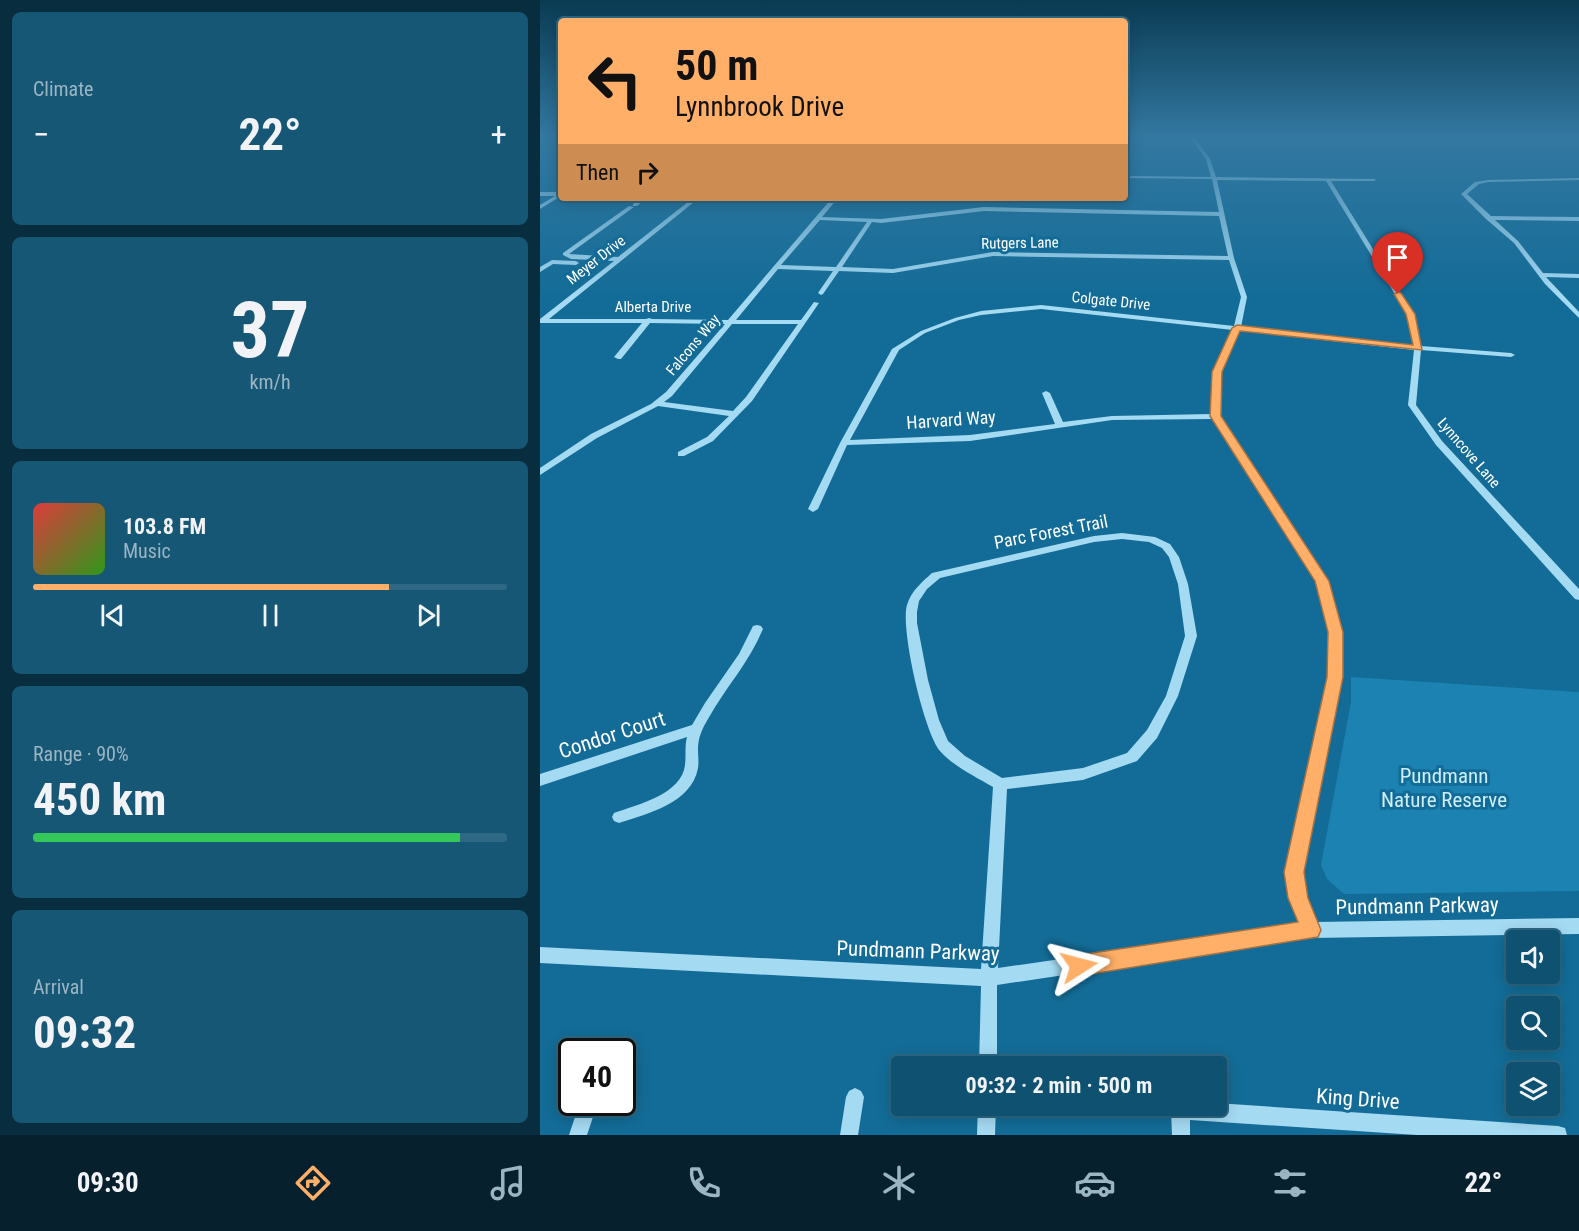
<!DOCTYPE html>
<html lang="en">
<head>
<meta charset="utf-8">
<style>
	:root { --surface:#0e5171; --page:#175776; --text:#f1f3f6; --muted:#9bb5c3; --line:#2e6884; --accent:#ffaf67 }
	body { margin:0; font-family:"Roboto Condensed",sans-serif; background:var(--page); color:var(--text); height:100vh; display:flex; flex-direction:column; font-size:22px; white-space:nowrap }
	* { box-sizing:border-box; margin:0 }
	p { font-size:20px; color:var(--muted) }
	.icon { flex:none; width:33px; height:33px; fill:none; stroke:currentColor; stroke-width:2; stroke-linecap:round; stroke-linejoin:round }
	.map { position:relative; flex:1; overflow:hidden }
	.sheet { display:flex; flex-direction:column; gap:12px; padding:12px; background:#082d3e; width:540px }
	.sheet>* { flex:none }
	.banner { position:absolute; left:18px; top:18px; width:570px; height:183px; border-radius:6px; box-shadow:0 3px 15px #0003,0 0 0 2px var(--line); background:#ffaf67; color:#111; overflow:hidden }
	.tools { position:absolute; left:966px; top:930px; display:grid; gap:12px }
	.tools a { display:grid; place-items:center; width:54px; height:54px; border-radius:6px; background:var(--surface); box-shadow:0 3px 15px #0003,0 0 0 2px var(--line); font-size:30px }
	.speed { position:absolute; left:18px; top:1038px; display:flex; gap:12px; font-size:30px; font-weight:700; text-align:center }
	.speed>* { display:grid; place-content:center; width:78px; height:78px; border-radius:50%; background:var(--surface); box-shadow:0 3px 15px #0003,0 0 0 2px var(--line); line-height:1 }
	.speed .limit { border:3px solid #111; border-radius:9px; background:#fff; color:#111 }
	.pin { position:absolute; display:grid; place-items:center; width:51px; height:51px; color:#fff; margin:-62px -26px; border-radius:50% 50% 50% 0; rotate:-45deg; box-shadow:0 0 6px #0007 }
	.pin .icon { rotate:45deg }
	.me { position:absolute; width:66px; margin:-33px; rotate:81deg; stroke-linejoin:round; filter:drop-shadow(0 0 4px #0008) }
	.turn { display:flex; align-items:center; gap:21px; height:126px; padding:0 18px; font-size:27px }
	.turn .icon { width:78px; height:78px; stroke-width:2.5 }
	.turn b { display:block; font-size:42px; line-height:51px }
	.then { display:flex; align-items:center; height:57px; padding:0 18px; background:#0003; gap:12px; font-size:22px }
	.big { font-size:45px; font-weight:700; line-height:1.1 }
	.sheet .widget { flex:1; display:flex; flex-direction:column; justify-content:center; gap:9px; min-width:0; padding:0 21px; border-radius:9px; background:var(--page) }
	.sheet .dial { align-items:center; gap:0 }
	.dial b { font-size:78px; line-height:1 }
	.song { display:flex; align-items:center; gap:18px }
	.cover { width:72px; height:72px; border-radius:9px; background:linear-gradient(135deg,hsl(0 70% 55%),hsl(110 70% 35%)) }
	.played { height:6px; border-radius:3px; background:linear-gradient(90deg,var(--accent) 75%,var(--line) 75%) }
	.keys { display:flex; justify-content:space-around; direction:ltr }
	.heat { display:flex; justify-content:space-between; align-items:center; font-size:33px; direction:ltr }
	.charge { height:9px; border-radius:4px; background:linear-gradient(90deg,#34c759 90%,var(--line) 0) }
	.trip { position:absolute; left:351px; top:1056px; width:336px; height:60px; border-radius:6px; background:var(--surface); box-shadow:0 3px 15px #0003,0 0 0 2px var(--line); font-weight:700; line-height:60px; text-align:center }
	.tab-bar { display:flex; height:96px; justify-content:space-around; align-items:center; background:#06202d; color:var(--muted) }
	.tab-bar .icon { width:42px; height:42px }
	.tab-bar .active { color:var(--accent) }
	.tab-bar b { font-size:27px; color:var(--text) }
	main { display:flex; flex:1; min-height:0 }
	.map>svg:first-child { display:block }
	.green { fill:#1b82b1 }
	.lines { fill:none; stroke-linecap:round; stroke-linejoin:round }
	.minor { fill:#a5daf3; fill-rule:evenodd }
	.route { fill:#ffaf67; stroke:#a67243; stroke-width:1.5 }
	.labels { text-anchor:middle; stroke-width:6; stroke-linejoin:round; paint-order:stroke }
	.far-street-label { font-size:15px; fill:#fff; stroke:#136c97 }
	.street-label { font-size:18px; fill:#fff; stroke:#136c97 }
	.near-street-label { font-size:21px; fill:#fff; stroke:#136c97 }
	.near-park-label { font-size:21px; fill:#cdeefd; stroke:#136c97 }
</style>
</head>
<body>
<main>
<section class="sheet">
<div class="widget"><p>Climate</p>
<div class="heat"><a>−</a><b class="big">22°</b><a>+</a></div>
</div>
<div class="widget dial"><b>37</b><p>km/h</p></div>
<div class="widget">
<div class="song"><i class="cover"></i><div><b>103.8 FM</b><p>Music</p></div></div>
<div class="played"></div>
<div class="keys"><svg class="icon" aria-label="previous" viewBox="0 0 24 24"><path d="M18 5L8 12l10 7zM5 5v14"/></svg><svg class="icon" aria-label="pause" viewBox="0 0 24 24"><path d="M8 5v14M16 5v14"/></svg><svg class="icon" aria-label="next" viewBox="0 0 24 24"><path d="M6 5l10 7-10 7zM19 5v14"/></svg></div>
</div>
<div class="widget"><p>Range · 90%</p><b class="big">450 km</b><div class="charge"></div></div>
<div class="widget"><p>Arrival</p><b class="big">09:32</b></div>
</section>
<div class="map">
<svg width="1039" height="1135" viewBox="0 0 1039 1135">
	<rect width="100%" height="100%" fill="#136c97"/>
	<!-- green -->
	<path class="green" d="M811,677L1039,692V891L804,894L787,879L781,865L811,702Z"/>
	<g class="lines">
		<!-- minor -->
		<g class="minor">
			<path d="M650,137H654L670,159L676,177L836,179L834,181H791L873,314L881,346L971,353L975,355L971,357L881,350L876,405L902,441L1039,589V600L1035,599L896,445L868,405L874,350L699,331L681,372L679,416L787,581L801,632V677L761,872L766,898L776,922L1039,918V934L771,938L457,985V1066H439L441,986L0,963V947L441,969L453,787C436,777 413,766 400,751C384,732 360,628 367,605C371,591 382,582 392,573L554,536L582,533L615,537L630,544L639,557L648,584L657,636L638,696L617,738L597,761L543,780L467,789L458,968L761,924L750,898L747,872L789,677V632L777,581L672,419L572,420L430,441L307,445L278,509L273,512L268,509L300,443L352,349L381,331L415,318L441,311L501,305L694,326L701,297L689,260L453,256L353,273L299,271L283,294L281,295L278,293L293,271L238,269L196,320H261L274,302L279,303L212,401L173,441L144,456H138V452L167,437L189,416L118,406L57,438L0,475V468L51,434L111,404L126,392L185,324L110,323L81,359H78L74,357L102,323H0V319L74,261L31,259L23,255V253L89,206L94,207L29,254L78,257L153,198H159L9,319H106L109,318L112,319L188,320L292,198H298L282,217L341,219L444,207L679,212L672,179L585,178V176L671,177L666,159ZM677,180L786,181L867,314L874,345L701,327L707,297L694,258ZM444,211L679,216L688,256L453,252L353,269L302,267L332,222L341,223ZM280,220L327,222L296,267L241,265ZM501,309L693,330L673,372L671,414L572,416L523,422L510,393L506,391L502,393L515,424L430,435L310,440L359,350L385,333L419,320L441,315ZM192,324H258L206,397L193,411L124,402L132,396ZM582,539L609,542L622,548L629,557L638,584L645,636L626,696L607,730L587,753L543,768L462,778L425,756L408,741L399,720L388,680L377,623V612L379,601L387,589L400,578L554,542Z"/>
			<path d="M885,137H1021L1019,138Z"/>
			<path d="M1039,178V180L948,182L939,184L927,194L951,216L1039,217V221L955,220L978,241L1003,273L1039,274V278L1006,277L1039,312V318L1005,284L974,243L946,219L921,194L935,182L948,180Z"/>
			<path d="M0,192H21V196L0,209V205L15,196H0Z"/>
			<path d="M100,198H106L97,206H93V204Z"/>
			<path d="M12,260L36,261L39,263L36,265L13,264L0,272V267Z"/>
			<path d="M217,625L221,626L223,629C209,663 185,688 168,719C162,729 158,738 158,749C158,756 159,762 158,768C152,803 107,814 79,823L74,821L72,817L74,813C96,805 136,796 144,770C147,759 144,748 147,737L0,786V774L152,725L165,703L199,654L213,626Z"/>
			<path d="M315,1088L321,1091L324,1097L318,1135H300L306,1097L309,1091Z"/>
			<path d="M40,1102H58L47,1135H29Z"/>
			<path d="M676,1103L1018,1126L1025,1128L1027,1135H877L650,1120V1135H632L631,1110L633,1106H676Z"/>
			<path d="M438,1106H456L455,1135H437Z"/>
		</g>
	</g>
	<!-- sky -->
	<linearGradient id="sky" x2="0" y2="1"><stop stop-color="#0a3b53"/><stop offset="0.46" stop-color="#3378a1"/><stop offset="1" stop-color="#3378a1" stop-opacity="0"/></linearGradient>
	<rect width="1039" height="296" fill="url(#sky)"/>
	<!-- route -->
	<path class="route" d="M858,292L861,293L875,314L882,350L700,331L682,372L681,416L789,581L803,632V677L764,872L768,898L781,930L778,937L539,976L531,973L528,966L531,958L539,955L758,922L748,898L744,872L787,677L788,632L775,581L670,416L672,372L692,328L697,325L873,345L866,314L854,294Z"/>
	<g class="labels">
		<!-- far-street labels -->
		<g class="far-street-label">
			<text transform="translate(480 243) rotate(-1)" y="5">Rutgers Lane</text>
			<text transform="translate(56 260) rotate(-38)" y="5">Meyer Drive</text>
			<text transform="translate(571 301) rotate(6)" y="5">Colgate Drive</text>
			<text x="113" y="312">Alberta Drive</text>
			<text transform="translate(153 345) rotate(-50)" y="5">Falcons Way</text>
			<text transform="translate(929 453) rotate(49)" y="5">Lynncove Lane</text>
		</g>
		<!-- street labels -->
		<g class="street-label">
			<text transform="translate(411 420) rotate(-4)" y="6">Harvard Way</text>
			<text transform="translate(511 532) rotate(-11)" y="6">Parc Forest Trail</text>
		</g>
		<!-- near-street labels -->
		<g class="near-street-label">
			<text transform="translate(72 735) rotate(-18)" y="7">Condor Court</text>
			<text transform="translate(877 906) rotate(-1)" y="7">Pundmann Parkway</text>
			<text transform="translate(378 951) rotate(2)" y="7">Pundmann Parkway</text>
			<text transform="translate(818 1099) rotate(4)" y="7">King Drive</text>
		</g>
		<!-- near-park labels -->
		<g class="near-park-label">
			<text x="904" y="783">Pundmann<tspan x="904" dy="24">Nature Reserve</tspan></text>
		</g>
	</g>
</svg>
<div class="tools">
<a><svg class="icon" aria-label="sound" viewBox="0 0 24 24"><path d="M4 9h4l5-4v14l-5-4H4zM17 9q2 3 0 6"/></svg></a>
<a><svg class="icon" aria-label="search" viewBox="0 0 24 24"><circle cx="10" cy="10" r="6"/><path d="M15 15l6 6"/></svg></a>
<a><svg class="icon" aria-label="layers" viewBox="0 0 24 24"><path d="M12 4l9 5-9 5-9-5zM3 14l9 5 9-5"/></svg></a>
</div>
<div class="speed"><div class="limit">40</div></div>
<div class="pin" style="left:858px;top:294px;background:#d93025"><svg class="icon" aria-label="arrive" viewBox="0 0 24 24"><path d="M6 21V4h12l-3 4 3 4H6"/></svg></div>
<svg class="me" style="left:539px;top:966px" viewBox="-20 -20 40 40"><path d="M0-17L14 15 0 8-14 15z" fill="#ffaf67" stroke="#fff" stroke-width="4"/></svg>
<div class="trip">09:32 · 2 min · 500 m</div>
<div class="banner">
<div class="turn"><svg class="icon" aria-label="left" viewBox="0 0 24 24"><path d="M17 20v-9H6M10 6l-5 5 5 5"/></svg><div><b>50 m</b>Lynnbrook Drive</div></div>
<div class="then">Then<svg class="icon" aria-label="right" viewBox="0 0 24 24"><path d="M7 20v-9h11M14 6l5 5-5 5"/></svg></div>
</div>
</div>
</main>
<nav class="tab-bar">
<b>09:30</b>
<svg class="icon active" aria-label="directions" viewBox="0 0 24 24"><path d="M12 3l9 9-9 9-9-9zM9 14v-3h6M13 9l2 2-2 2"/></svg>
<svg class="icon" aria-label="music" viewBox="0 0 24 24"><path d="M9 18V5l10-2v13"/><circle cx="6" cy="18" r="3"/><circle cx="16" cy="16" r="3"/></svg>
<svg class="icon" aria-label="phone" viewBox="0 0 24 24"><path d="M5 4h4l2 5-3 2q2 4 5 5l2-3 5 2v4C11 20 4 13 5 4z"/></svg>
<svg class="icon" aria-label="climate" viewBox="0 0 24 24"><path d="M12 3v18M4 7l16 10M4 17L20 7"/></svg>
<svg class="icon" aria-label="car" viewBox="0 0 24 24"><path d="M5 17H2v-5l4-1 3-4h7l3 4 3 1v5h-3M9 17h6M6 11h13"/><circle cx="7" cy="17" r="2"/><circle cx="17" cy="17" r="2"/></svg>
<svg class="icon" aria-label="filters" viewBox="0 0 24 24"><path d="M4 7h16M4 17h16"/><circle cx="9" cy="7" r="2"/><circle cx="15" cy="17" r="2"/></svg>
<b>22°</b>
</nav>
</body>
</html>
